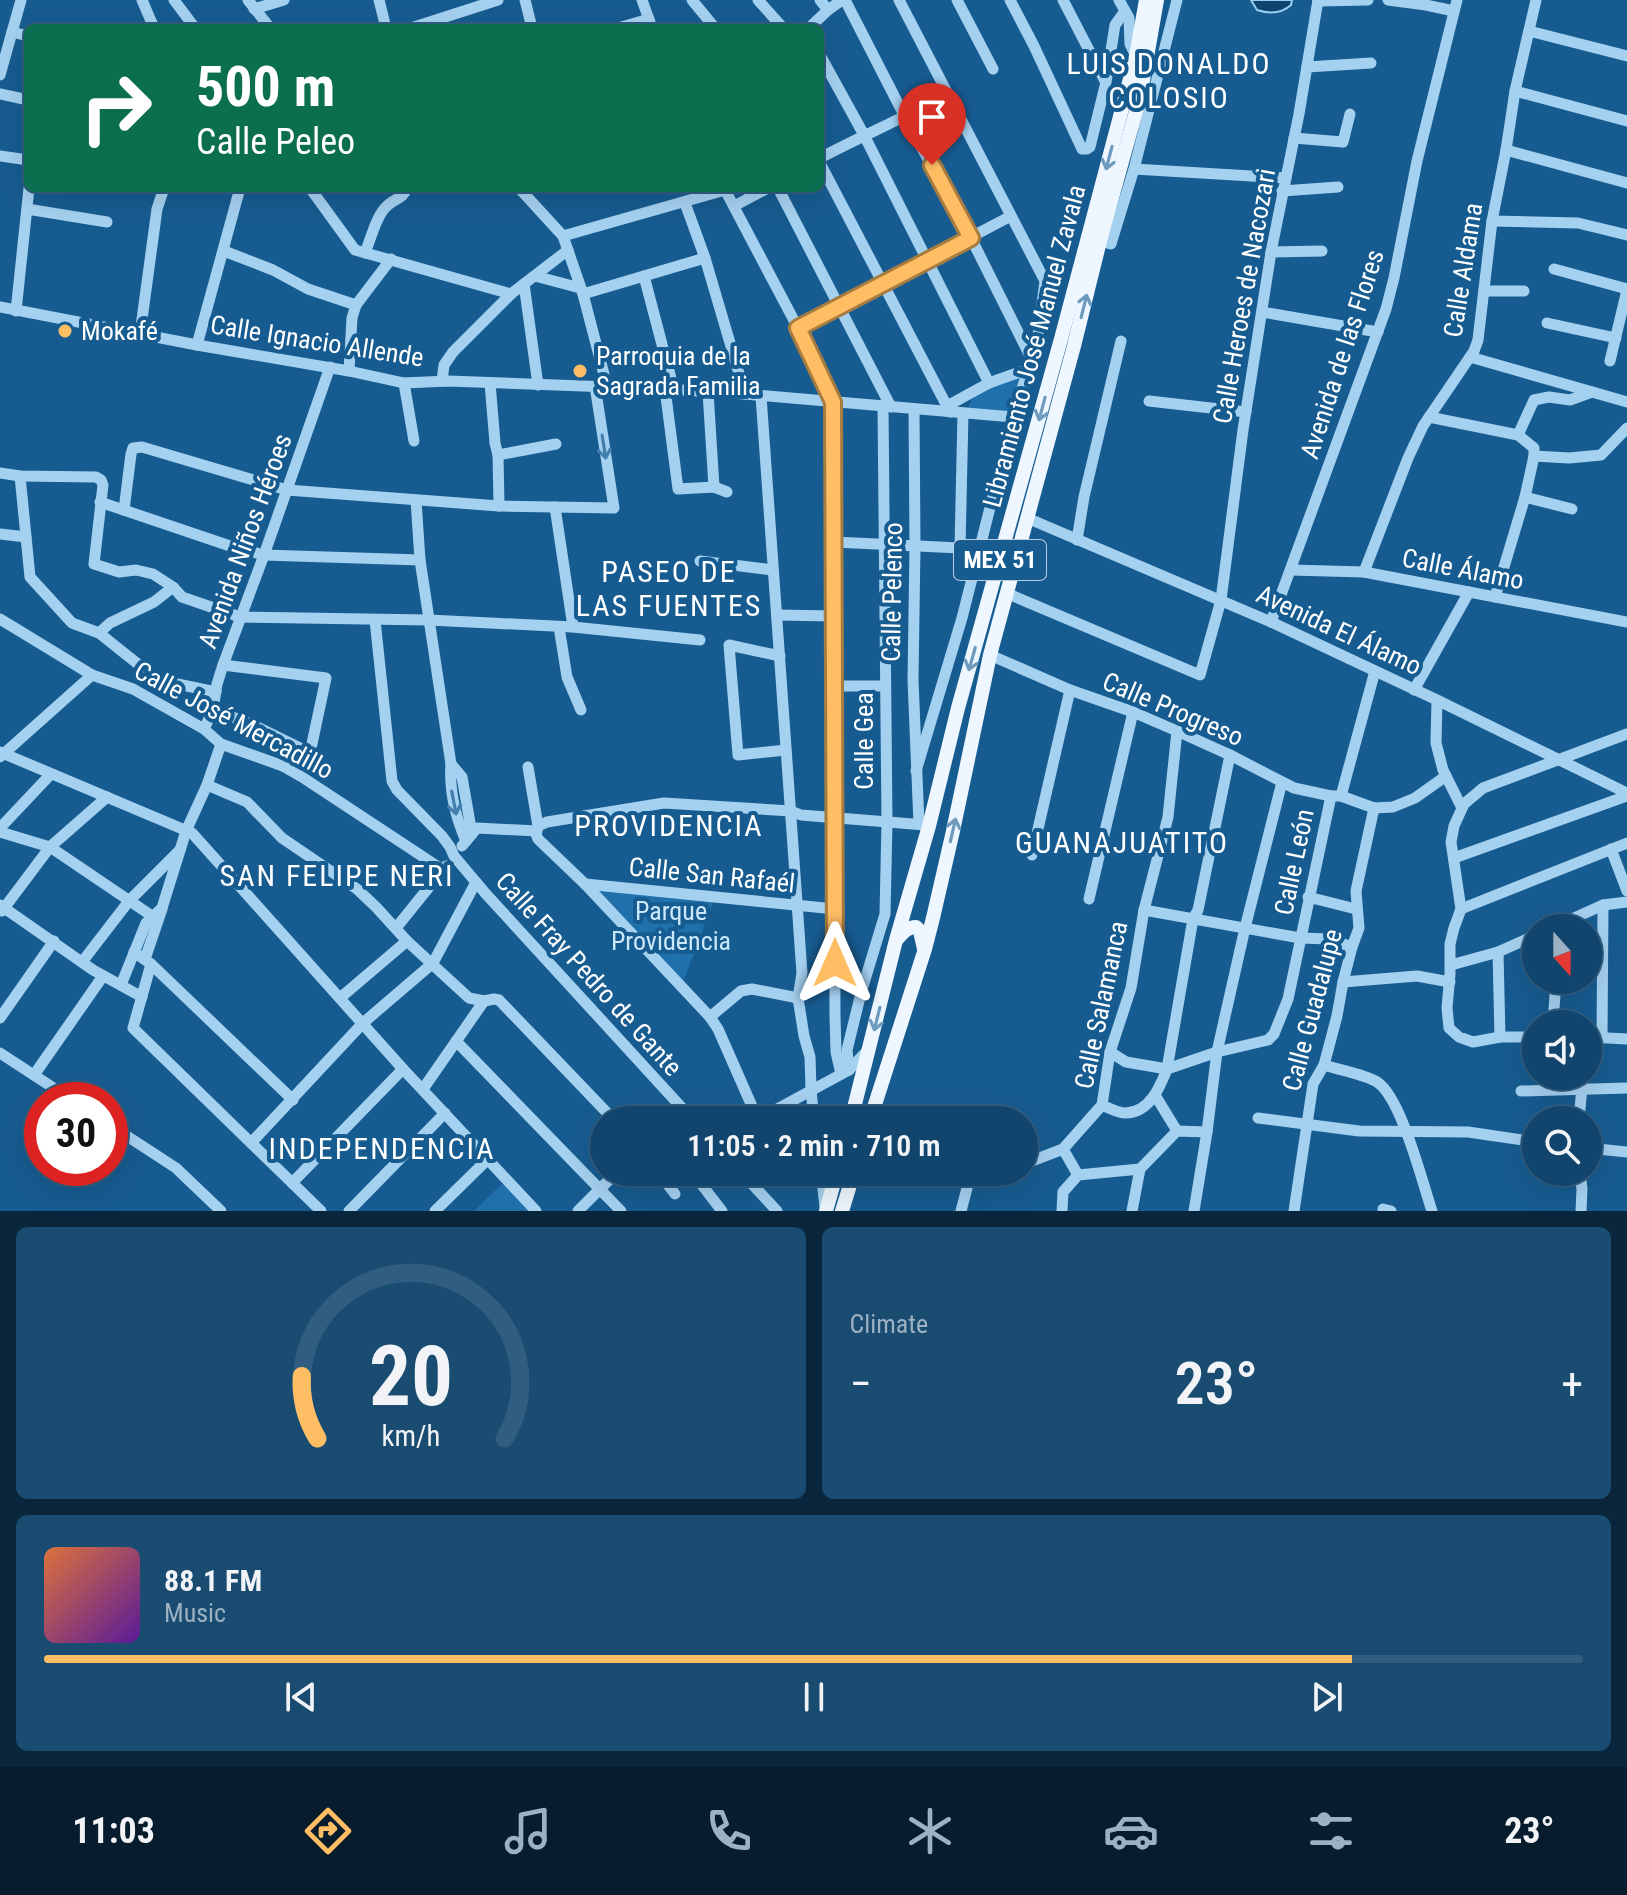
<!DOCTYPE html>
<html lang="en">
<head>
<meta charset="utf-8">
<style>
	:root { --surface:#11456d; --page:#1a4c72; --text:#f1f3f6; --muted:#9cb1c2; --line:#305d80; --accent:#ffbe64 }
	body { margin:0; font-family:"Roboto Condensed",sans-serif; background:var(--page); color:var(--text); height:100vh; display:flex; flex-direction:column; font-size:30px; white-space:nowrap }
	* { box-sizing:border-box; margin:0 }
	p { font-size:26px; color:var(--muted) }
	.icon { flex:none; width:44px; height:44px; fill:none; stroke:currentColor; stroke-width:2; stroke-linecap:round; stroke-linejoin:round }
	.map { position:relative; height:1211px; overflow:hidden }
	.drawer { display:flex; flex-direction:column; gap:16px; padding:16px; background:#09263c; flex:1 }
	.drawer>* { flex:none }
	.guide { position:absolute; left:24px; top:24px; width:800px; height:168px; border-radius:12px; box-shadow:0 8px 32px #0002,0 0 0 2px var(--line); background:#0b6e4f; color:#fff; overflow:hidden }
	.needle { width:52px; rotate:159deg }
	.controls { position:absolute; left:1522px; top:914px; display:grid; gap:16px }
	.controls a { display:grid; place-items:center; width:80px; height:80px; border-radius:50%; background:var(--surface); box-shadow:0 8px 32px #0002,0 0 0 2px var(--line); font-size:40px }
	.speed { position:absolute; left:24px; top:1082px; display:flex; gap:16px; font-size:40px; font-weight:700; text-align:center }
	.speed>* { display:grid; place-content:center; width:104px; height:104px; border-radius:50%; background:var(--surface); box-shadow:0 8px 32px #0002,0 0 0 2px var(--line); line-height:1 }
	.speed .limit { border:12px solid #d22; background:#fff; color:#111 }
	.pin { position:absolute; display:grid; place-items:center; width:68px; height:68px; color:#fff; margin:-82px -34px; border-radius:50% 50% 50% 0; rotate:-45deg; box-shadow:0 0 8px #0007 }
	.pin .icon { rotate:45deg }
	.me { position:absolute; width:88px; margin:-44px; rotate:0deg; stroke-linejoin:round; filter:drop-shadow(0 0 6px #0008) }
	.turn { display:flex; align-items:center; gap:28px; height:168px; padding:0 40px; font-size:36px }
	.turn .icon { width:104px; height:104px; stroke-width:2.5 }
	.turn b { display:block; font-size:56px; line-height:68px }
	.big { font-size:60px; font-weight:600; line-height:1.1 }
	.drawer .tile { flex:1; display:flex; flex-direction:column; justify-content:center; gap:12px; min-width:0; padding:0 28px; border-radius:12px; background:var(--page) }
	.drawer .dial { align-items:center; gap:0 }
	.dial svg { height:208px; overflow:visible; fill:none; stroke:var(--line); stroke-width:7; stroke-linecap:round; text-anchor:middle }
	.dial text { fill:var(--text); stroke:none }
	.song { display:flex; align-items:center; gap:24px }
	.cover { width:96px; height:96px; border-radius:12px; background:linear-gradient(135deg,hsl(20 70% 55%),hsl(270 70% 35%)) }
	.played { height:8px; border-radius:4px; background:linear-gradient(90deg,var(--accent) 85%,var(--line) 85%) }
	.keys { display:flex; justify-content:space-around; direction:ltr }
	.heat { display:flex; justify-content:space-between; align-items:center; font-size:44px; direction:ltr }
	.drawer .tiles { flex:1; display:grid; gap:16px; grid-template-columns:1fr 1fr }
	.tile:last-child { grid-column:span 2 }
	.trip { position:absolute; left:590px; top:1106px; width:448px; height:80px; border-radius:40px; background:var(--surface); box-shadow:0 8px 32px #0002,0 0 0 2px var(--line); font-weight:600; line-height:80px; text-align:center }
	.menu { display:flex; height:128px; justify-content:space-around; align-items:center; background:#071c2c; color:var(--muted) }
	.menu .icon { width:56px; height:56px }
	.menu .on { color:var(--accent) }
	.menu b { font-size:36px; color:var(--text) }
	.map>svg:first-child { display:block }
	.green { fill:#1f70ab }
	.water { fill:#0f446f; stroke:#97cef3; stroke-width:2 }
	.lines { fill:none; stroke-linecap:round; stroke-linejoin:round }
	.minor { stroke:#a5d1f0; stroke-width:11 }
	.major { stroke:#eef7ff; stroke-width:14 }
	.oneway { stroke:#6d9abd }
	.oneway2 { stroke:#427fae }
	.route-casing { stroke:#a67c41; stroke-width:20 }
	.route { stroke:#ffbe64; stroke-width:14 }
	.poi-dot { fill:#ffbe64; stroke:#175c91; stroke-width:3 }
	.labels { text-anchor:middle; stroke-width:8; stroke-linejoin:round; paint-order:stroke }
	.shield { fill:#175c91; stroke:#b9cede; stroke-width:2 }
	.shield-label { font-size:24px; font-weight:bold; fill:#fff }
	.street-label { font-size:26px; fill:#fff; stroke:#175c91 }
	.poi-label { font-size:26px; fill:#fff; stroke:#175c91; text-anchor:start }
	.park-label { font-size:26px; fill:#cce8fb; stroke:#175c91 }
	.quarter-label { font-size:30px; letter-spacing:2px; fill:#fff; stroke:#175c91 }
</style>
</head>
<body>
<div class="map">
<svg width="1627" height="1211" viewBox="0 0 1627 1211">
	<rect width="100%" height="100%" fill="#175c91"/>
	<!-- green -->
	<g class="green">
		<path d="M1023,375L1011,412L968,410C970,389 1006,380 1023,375Z"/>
		<path d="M593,888L714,900L683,982Z"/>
		<path d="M503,1183L530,1211H474Z"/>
	</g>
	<!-- water -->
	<path class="water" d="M1251,0H1292L1291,5C1281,14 1269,14 1257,10Z"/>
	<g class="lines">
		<!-- minor -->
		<g class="minor">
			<path d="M142,0L154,28"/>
			<path d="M174,0L195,28"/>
			<path d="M248,0L270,28"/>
			<path d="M379,0L386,28"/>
			<path d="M525,0L532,28"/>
			<path d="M642,0L652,28"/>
			<path d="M692,0L715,28"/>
			<path d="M758,0L783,28"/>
			<path d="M820,0L828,10"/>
			<path d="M845,0L905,117L971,238L1032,360"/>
			<path d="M899,0L1045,281L1037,342L1013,417L962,618L916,771"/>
			<path d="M957,0L993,69"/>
			<path d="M1010,0L1034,46L1082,149H1087L1090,147L1106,82L1115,25L1125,11"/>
			<path d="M1063,0L1105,81"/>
			<path d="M1119,0L1129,18L1130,44L1136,56"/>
			<path d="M1388,0L1426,5L1454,11"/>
			<path d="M1318,1L1368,0"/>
			<path d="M254,9L284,0"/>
			<path d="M411,28L498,0"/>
			<path d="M618,28L649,19"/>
			<path d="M809,28L828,10L842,0"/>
			<path d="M1529,31L1627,56"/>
			<path d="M12,32L28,36"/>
			<path d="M820,55L864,135L989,383"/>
			<path d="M1307,67L1371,63"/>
			<path d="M0,75L21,0"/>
			<path d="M1515,91L1627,121"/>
			<path d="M0,94L28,100"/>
			<path d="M1294,138L1343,142L1350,114"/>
			<path d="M1506,150L1627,183"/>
			<path d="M0,156L28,160"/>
			<path d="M820,158C862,136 906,117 947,94"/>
			<path d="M820,163L950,412"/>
			<path d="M1134,169L1286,178"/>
			<path d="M310,188L355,250L511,294"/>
			<path d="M519,188L563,236L583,294L607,386"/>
			<path d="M724,188L798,328L833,402L835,1016L836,1052L841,1074"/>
			<path d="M778,188L891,407"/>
			<path d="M1282,191L1338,187"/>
			<path d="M685,203L705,258L745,394"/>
			<path d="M734,206L768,188"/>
			<path d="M27,209L107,222"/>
			<path d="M1492,221L1578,223L1627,235"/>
			<path d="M563,236L725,190"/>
			<path d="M1100,241L1111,244L1134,169L1177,0"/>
			<path d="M224,251L273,270L308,289L356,305"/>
			<path d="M1271,252L1322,251"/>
			<path d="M365,253C371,239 376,215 388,205C396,198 403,199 407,188"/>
			<path d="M1554,269L1627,289"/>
			<path d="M535,276L580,288"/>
			<path d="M644,276L674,390"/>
			<path d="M524,284L538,385"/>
			<path d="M1485,291H1524"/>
			<path d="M583,294L705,258"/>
			<path d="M0,307L197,345L349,371L404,383L448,381L665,389L745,394L1013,417"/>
			<path d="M16,311L29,188"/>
			<path d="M1262,312L1378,332"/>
			<path d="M1547,323L1616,338"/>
			<path d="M798,328L1011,216"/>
			<path d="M140,334L157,209L164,188"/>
			<path d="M197,345L240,188"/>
			<path d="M1470,357L1627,402"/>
			<path d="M1610,361L1627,290"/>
			<path d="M349,371L352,318L356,305L391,259"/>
			<path d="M442,381L444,365L453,352L511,294L568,250"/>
			<path d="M404,383L414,441"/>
			<path d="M490,383L495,443L498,455L499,506"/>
			<path d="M665,389L678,489L714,487L727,492"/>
			<path d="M708,392L714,487"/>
			<path d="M761,396L802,973L798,998L804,1036L810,1057L811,1090L814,1120"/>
			<path d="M1149,401L1246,412"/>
			<path d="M947,406L989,383L1028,369"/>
			<path d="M914,409L915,546L913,680L919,824"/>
			<path d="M1429,417L1518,435L1534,448V456L1525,497L1495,597"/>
			<path d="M1518,435L1534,400L1549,397L1570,400L1592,392"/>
			<path d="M498,455L556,444"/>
			<path d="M1534,456L1569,458L1601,455L1627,428"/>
			<path d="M0,473L20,476L96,477L101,480L103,485L94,564L119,572L136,570L153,574L173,587L182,597L240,617L429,620L573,627L700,640"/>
			<path d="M20,476L30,577L72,623L99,633L158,680L216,692"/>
			<path d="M1525,497L1572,509"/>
			<path d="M416,500L420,560L451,764C449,791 455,816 466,841"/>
			<path d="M100,502L233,547L264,555L420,560"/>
			<path d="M555,507L573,627"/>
			<path d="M124,510L131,454L133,448L142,447L287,490L499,506L614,508L595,386"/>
			<path d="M1027,518L1271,622L1437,700L1627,793"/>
			<path d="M0,534L26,537"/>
			<path d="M1077,540L1084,497L1121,341"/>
			<path d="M834,542L960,548H1004"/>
			<path d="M960,548L963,413"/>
			<path d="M700,561L773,570"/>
			<path d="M1291,570L1364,572L1627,622"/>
			<path d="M1364,572L1408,458L1423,426L1474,351L1478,340L1492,221L1506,150L1515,91L1536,0"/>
			<path d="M1006,593L1200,675L1221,600L1243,430L1271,252L1299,114L1318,0"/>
			<path d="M777,615L834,616"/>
			<path d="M0,619L92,675L133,689L204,729L221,744L283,766L302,777L443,870"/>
			<path d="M375,620L392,781L397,790L442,836L450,847L454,856L486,894L693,1120"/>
			<path d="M1271,622L1386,309L1394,278L1417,161L1457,0"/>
			<path d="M559,627L567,677L581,710"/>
			<path d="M99,633L110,623L154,602L173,587"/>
			<path d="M990,655L1070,690L1133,712L1177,731L1230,755L1294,788L1331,796H1341L1374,808L1356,891L1359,928L1352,947L1343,982L1337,1016L1324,1065L1313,1084L1294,1211"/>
			<path d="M780,656L729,645L738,755L786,750"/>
			<path d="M223,665L326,678L310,753L305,761L283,766"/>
			<path d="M834,686H885"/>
			<path d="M1414,690L1469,592"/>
			<path d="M1437,700L1436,743L1443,770L1462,808"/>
			<path d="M213,710L251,724L310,753"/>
			<path d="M204,729L213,710L217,684L223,665L264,555L330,367"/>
			<path d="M0,752L192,833L403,1069L536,1211"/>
			<path d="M0,757L92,675"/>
			<path d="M451,764L462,777L472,834"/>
			<path d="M528,767L538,826L536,834L538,839L585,884L710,1017L718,1029L758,1120"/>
			<path d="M207,785L247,802L282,838L357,889L376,907L407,941L469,998L484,1001L494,999L499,1000L614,1120"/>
			<path d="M1341,796L1375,671"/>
			<path d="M1374,808L1393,807L1415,798L1446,776"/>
			<path d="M538,826L547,822L664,803L791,811L801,815L925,825"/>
			<path d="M0,828L51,774"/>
			<path d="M0,832L50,847L152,916"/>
			<path d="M462,846L477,828L537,831"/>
			<path d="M1611,849L1627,891"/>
			<path d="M1032,855L1070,690"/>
			<path d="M1454,858L1627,796"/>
			<path d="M585,884L835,909"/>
			<path d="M1308,897L1356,909"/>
			<path d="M1089,899L1133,712"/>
			<path d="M0,905L93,970L142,997"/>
			<path d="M1461,909L1627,843"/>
			<path d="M1144,910L1300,938L1329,939L1352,947"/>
			<path d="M2,911L50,847L107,797"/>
			<path d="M396,928L446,866"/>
			<path d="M1552,928L1603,905L1627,902"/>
			<path d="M134,952L151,964L293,1100"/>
			<path d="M1498,952L1500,1037"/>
			<path d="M145,959L162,909"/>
			<path d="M82,962L129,901L180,850"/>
			<path d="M151,964L133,1028L321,1211"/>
			<path d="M1451,965L1498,952L1536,935"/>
			<path d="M1343,982L1417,976L1450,982"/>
			<path d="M121,985L146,923L162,908L186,831L207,785L221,744"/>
			<path d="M340,998L407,941"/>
			<path d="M710,1017L741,991L752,989L798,998"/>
			<path d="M0,1018L54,941"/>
			<path d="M1553,1024L1556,980"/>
			<path d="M1536,1037H1500L1473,1042L1459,1037L1449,1028L1447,1008L1450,974V944L1454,928L1461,909L1451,842L1454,826L1464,804L1483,788L1627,734"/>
			<path d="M1588,1037L1627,1039"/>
			<path d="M1602,1038L1603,905"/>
			<path d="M456,1041L621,1211"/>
			<path d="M1110,1052L1126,1062L1167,1069L1217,1052L1268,1040L1274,1034L1288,999L1331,796"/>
			<path d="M0,1053L72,1100"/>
			<path d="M1324,1065C1339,1070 1364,1074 1377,1082C1401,1097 1422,1181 1432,1211"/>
			<path d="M849,1070L847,1050L861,993L885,914L887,822L883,406"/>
			<path d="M34,1075L103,976"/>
			<path d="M423,1089L484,1001"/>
			<path d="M1521,1091L1627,1088"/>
			<path d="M1155,1095L1177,1131"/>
			<path d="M1102,1105C1109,1108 1118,1113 1126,1113C1150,1112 1160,1087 1167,1069L1193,919L1198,910L1230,755"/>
			<path d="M1258,1118L1359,1131L1468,1132L1536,1142"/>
			<path d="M669,1120L681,1107"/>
			<path d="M757,1120L849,1070L868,1050"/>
			<path d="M1579,1120L1583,1076"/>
			<path d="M110,1125L176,1168L221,1211"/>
			<path d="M251,1143L363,1023L433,963L476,882"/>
			<path d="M1588,1148L1627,1152"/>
			<path d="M1063,1149L1078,1175"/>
			<path d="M1024,1164L1063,1149L1102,1105L1110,1052L1131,988L1144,910L1168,817L1177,731"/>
			<path d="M658,1172L675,1194"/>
			<path d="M692,1172L722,1211"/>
			<path d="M741,1172L777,1211"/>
			<path d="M821,1172L825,1207"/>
			<path d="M1580,1172L1582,1189L1581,1211"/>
			<path d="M292,1183L403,1069"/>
			<path d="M1383,1209L1391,1211"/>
			<path d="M349,1211L445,1113"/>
			<path d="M435,1211L488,1159"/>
			<path d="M578,1211L617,1172"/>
			<path d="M961,1211L971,1173L984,1178L1002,1172"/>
			<path d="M1062,1211L1063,1192L1078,1175L1140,1169L1177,1131L1207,1132"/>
			<path d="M1132,1211L1140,1169"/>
			<path d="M1194,1211L1207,1132L1217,1052L1245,928L1282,782"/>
		</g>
		<!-- major -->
		<g class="major">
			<path d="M897,939C903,933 907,927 916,927L920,931L924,949"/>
			<path d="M851,1120L896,940L929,826L958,708L1061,339L1136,56L1146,0"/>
			<path d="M870,1120L925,949L933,918L953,831L990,655L1074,346L1100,241L1140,97L1157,0"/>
			<path d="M826,1211L837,1172"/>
			<path d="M842,1211L854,1172"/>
		</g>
	</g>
	<!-- one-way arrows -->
	<defs><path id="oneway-shaft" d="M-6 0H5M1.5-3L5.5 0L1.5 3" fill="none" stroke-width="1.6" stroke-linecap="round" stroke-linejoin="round" transform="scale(2)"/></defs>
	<g class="oneway">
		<use href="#oneway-shaft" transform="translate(1109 158) rotate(105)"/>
		<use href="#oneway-shaft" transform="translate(1084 306) rotate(-76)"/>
		<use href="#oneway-shaft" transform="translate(1042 409) rotate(105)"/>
		<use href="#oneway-shaft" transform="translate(972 659) rotate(106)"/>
		<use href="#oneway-shaft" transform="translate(953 830) rotate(-77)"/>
		<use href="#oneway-shaft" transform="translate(877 1019) rotate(104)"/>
	</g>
	<g class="oneway2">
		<use href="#oneway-shaft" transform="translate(604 447) rotate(81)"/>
		<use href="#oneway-shaft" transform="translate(454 803) rotate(79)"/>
	</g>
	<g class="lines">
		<!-- route casing -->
		<g class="route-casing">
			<path id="route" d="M835,963L833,402L798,328L971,238L932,165"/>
		</g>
		<!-- route -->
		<use href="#route" class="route"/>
	</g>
	<!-- markers -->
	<g class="poi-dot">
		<circle cx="65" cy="331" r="8"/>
		<circle cx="580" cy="371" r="8"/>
	</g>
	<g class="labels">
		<!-- shield labels -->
		<rect class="shield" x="954" y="540" width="92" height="40" rx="6"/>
		<g class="shield-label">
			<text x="1000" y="568">MEX 51</text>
		</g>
		<!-- street labels -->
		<g class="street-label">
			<text transform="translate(1463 270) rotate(-81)" y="9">Calle Aldama</text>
			<text transform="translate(1244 296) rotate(-80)" y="9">Calle Heroes de Nacozari</text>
			<text transform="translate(317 341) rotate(9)" y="9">Calle Ignacio Allende</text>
			<text transform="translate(1034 346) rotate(-75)" y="9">Libramiento José Manuel Zavala</text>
			<text transform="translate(1342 354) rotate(-72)" y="9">Avenida de las Flores</text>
			<text transform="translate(245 541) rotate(-70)" y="9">Avenida Niños Héroes</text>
			<text transform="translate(1463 569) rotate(11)" y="9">Calle Álamo</text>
			<text transform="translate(892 592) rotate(-89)" y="9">Calle Pelenco</text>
			<text transform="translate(1339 630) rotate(25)" y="9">Avenida El Álamo</text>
			<text transform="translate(1173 709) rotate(23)" y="9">Calle Progreso</text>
			<text transform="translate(234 720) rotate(28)" y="9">Calle José Mercadillo</text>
			<text transform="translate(864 741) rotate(-90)" y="9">Calle Gea</text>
			<text transform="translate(1294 862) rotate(-78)" y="9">Calle León</text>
			<text transform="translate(712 875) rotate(6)" y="9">Calle San Rafaél</text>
			<text transform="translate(589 974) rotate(48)" y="9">Calle Fray Pedro de Gante</text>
			<text transform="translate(1101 1005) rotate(-78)" y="9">Calle Salamanca</text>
			<text transform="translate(1312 1010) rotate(-75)" y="9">Calle Guadalupe</text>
		</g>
		<!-- poi labels -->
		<g class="poi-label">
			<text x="81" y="340">Mokafé</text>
			<text x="596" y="365">Parroquia de la<tspan x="596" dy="30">Sagrada Familia</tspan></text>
		</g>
		<!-- park labels -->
		<g class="park-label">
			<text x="671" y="920">Parque<tspan x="671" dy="30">Providencia</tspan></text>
		</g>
		<!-- quarter labels -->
		<g class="quarter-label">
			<text x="1169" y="74">LUIS DONALDO<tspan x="1169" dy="34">COLOSIO</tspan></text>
			<text x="669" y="582">PASEO DE<tspan x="669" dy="34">LAS FUENTES</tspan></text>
			<text x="669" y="836">PROVIDENCIA</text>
			<text x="1122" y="853">GUANAJUATITO</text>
			<text x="337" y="886">SAN FELIPE NERI</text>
			<text x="382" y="1159">INDEPENDENCIA</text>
		</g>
	</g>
</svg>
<div class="controls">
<a><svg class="needle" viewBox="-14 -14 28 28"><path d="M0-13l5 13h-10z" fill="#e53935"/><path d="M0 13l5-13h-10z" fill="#9cb1c2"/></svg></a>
<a><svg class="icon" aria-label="sound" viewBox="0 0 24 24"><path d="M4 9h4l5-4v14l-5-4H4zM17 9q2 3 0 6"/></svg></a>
<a><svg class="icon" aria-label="search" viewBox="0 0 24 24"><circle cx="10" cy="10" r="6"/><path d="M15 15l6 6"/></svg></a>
</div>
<div class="speed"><div class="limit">30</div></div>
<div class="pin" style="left:932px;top:165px;background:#d93025"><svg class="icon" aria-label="arrive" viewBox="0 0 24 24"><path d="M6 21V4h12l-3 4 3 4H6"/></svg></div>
<svg class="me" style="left:835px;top:963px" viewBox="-20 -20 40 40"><path d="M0-17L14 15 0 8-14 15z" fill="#ffbe64" stroke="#fff" stroke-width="4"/></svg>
<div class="trip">11:05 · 2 min · 710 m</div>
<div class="guide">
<div class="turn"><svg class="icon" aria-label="right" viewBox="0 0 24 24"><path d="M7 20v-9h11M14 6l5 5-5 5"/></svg><div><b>500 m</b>Calle Peleo</div></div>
</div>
</div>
<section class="drawer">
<div class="tiles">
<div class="tile dial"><svg viewBox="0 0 100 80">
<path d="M14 69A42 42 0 1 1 86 69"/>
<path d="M14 69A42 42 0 0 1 8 45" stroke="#ffbe64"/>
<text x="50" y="56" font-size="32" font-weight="700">20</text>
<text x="50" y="72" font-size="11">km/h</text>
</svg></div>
<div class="tile"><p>Climate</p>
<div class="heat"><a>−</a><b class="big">23°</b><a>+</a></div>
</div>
<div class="tile">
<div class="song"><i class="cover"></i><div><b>88.1 FM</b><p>Music</p></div></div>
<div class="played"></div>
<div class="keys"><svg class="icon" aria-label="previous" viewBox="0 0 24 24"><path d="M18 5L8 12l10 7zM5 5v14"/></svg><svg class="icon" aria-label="pause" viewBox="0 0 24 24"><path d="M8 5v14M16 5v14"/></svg><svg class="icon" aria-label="next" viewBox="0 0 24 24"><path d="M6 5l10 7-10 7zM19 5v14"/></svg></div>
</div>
</div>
</section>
<nav class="menu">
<b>11:03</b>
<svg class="icon on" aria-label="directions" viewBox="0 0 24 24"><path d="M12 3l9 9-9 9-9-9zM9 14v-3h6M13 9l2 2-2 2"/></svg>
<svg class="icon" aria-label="music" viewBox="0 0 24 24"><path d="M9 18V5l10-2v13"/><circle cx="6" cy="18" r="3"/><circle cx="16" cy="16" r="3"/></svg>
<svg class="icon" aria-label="phone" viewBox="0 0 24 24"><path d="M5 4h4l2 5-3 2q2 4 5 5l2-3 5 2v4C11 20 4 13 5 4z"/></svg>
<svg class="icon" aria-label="climate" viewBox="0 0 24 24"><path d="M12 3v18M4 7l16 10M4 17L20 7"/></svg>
<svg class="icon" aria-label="car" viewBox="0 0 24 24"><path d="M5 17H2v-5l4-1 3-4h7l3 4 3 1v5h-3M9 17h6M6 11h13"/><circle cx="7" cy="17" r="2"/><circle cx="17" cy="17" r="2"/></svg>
<svg class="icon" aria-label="filters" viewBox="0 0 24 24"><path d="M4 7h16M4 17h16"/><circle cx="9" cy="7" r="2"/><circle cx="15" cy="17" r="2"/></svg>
<b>23°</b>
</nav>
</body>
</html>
